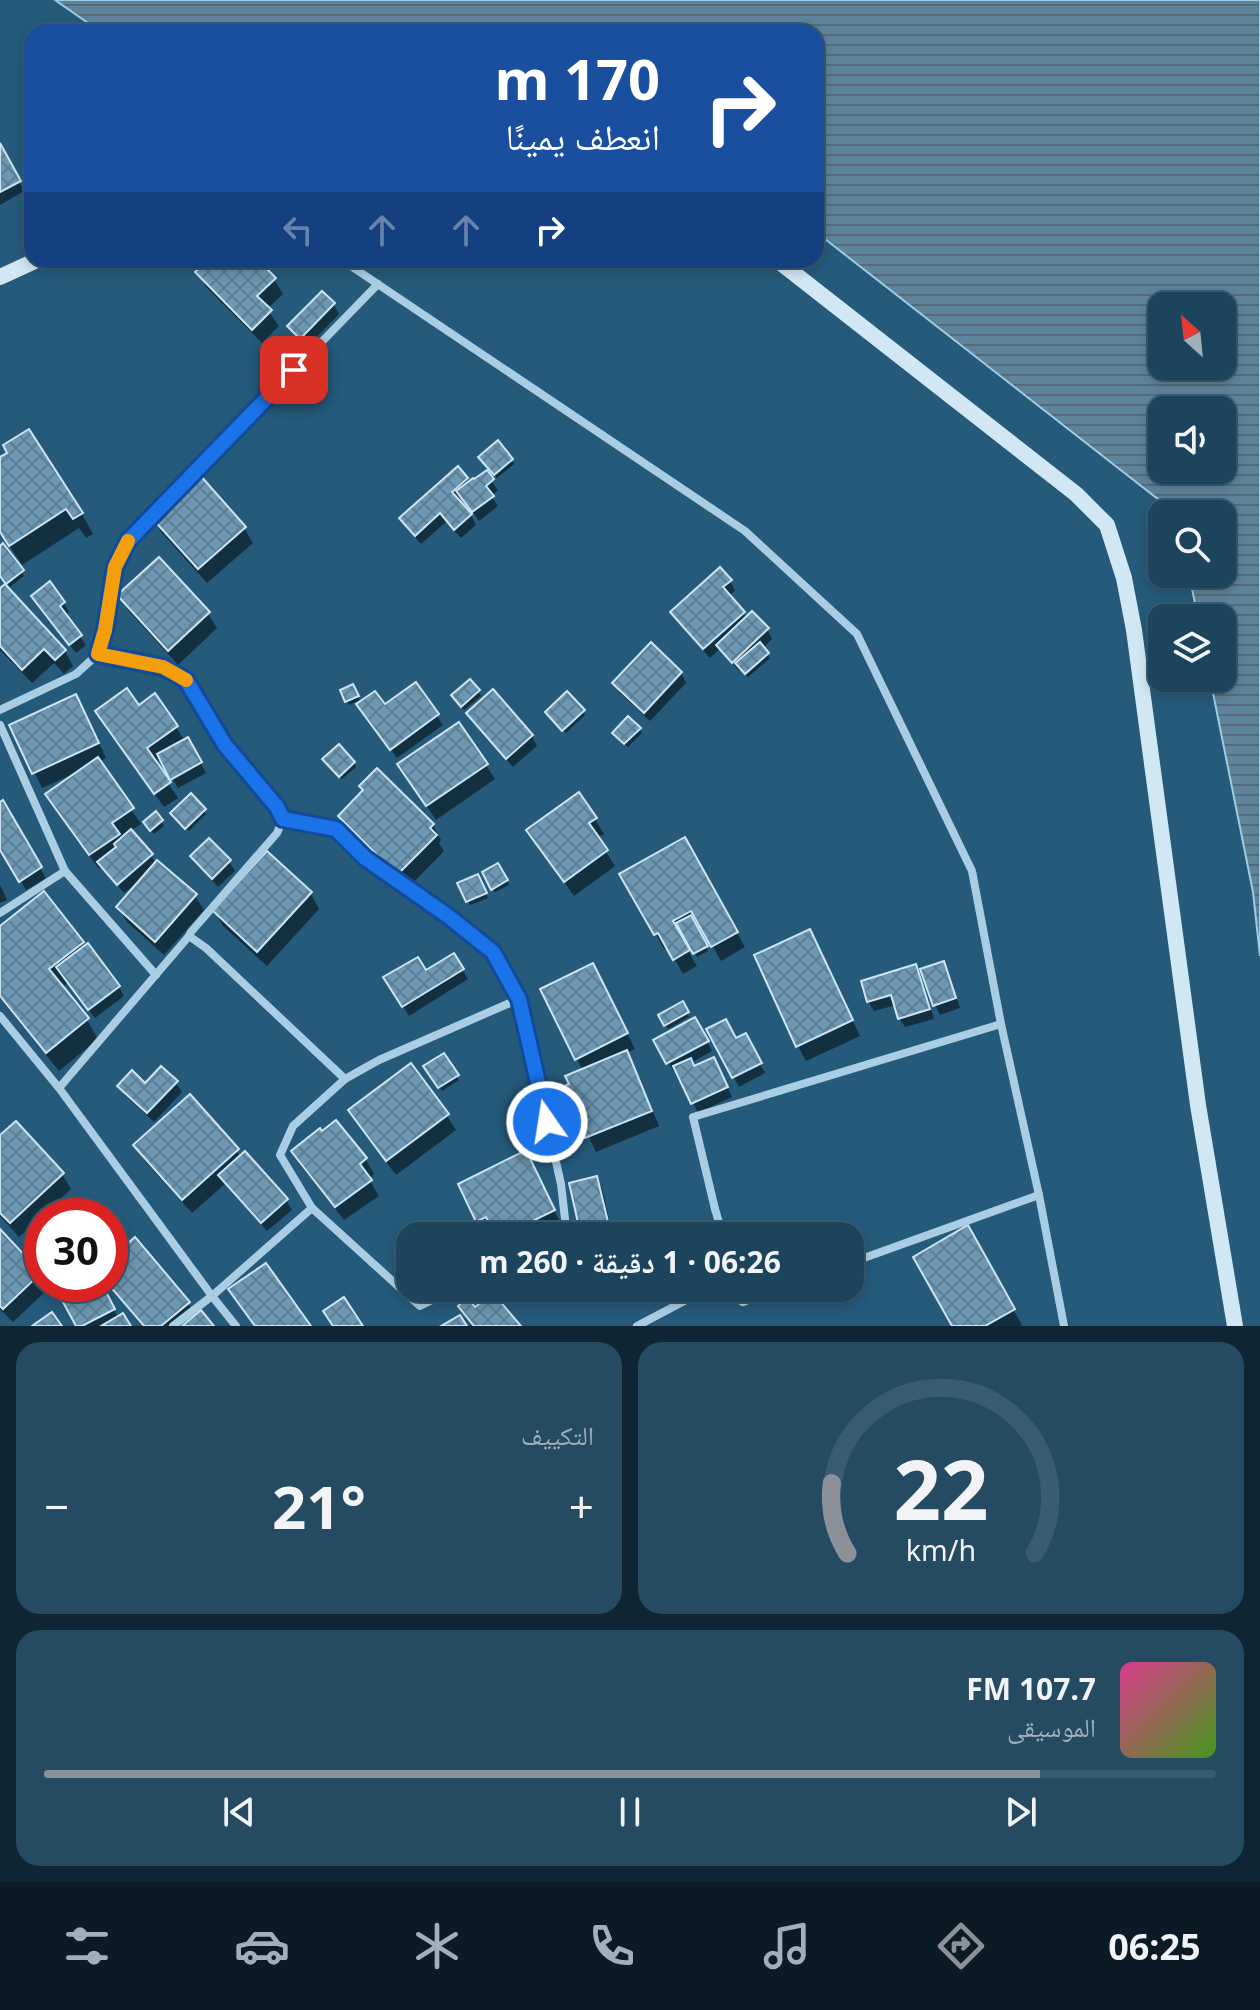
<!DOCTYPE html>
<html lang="ar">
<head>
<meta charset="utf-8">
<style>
	:root { --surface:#1c445c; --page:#254b62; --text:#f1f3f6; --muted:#a0b0bb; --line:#3a5c72; --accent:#8c9099 }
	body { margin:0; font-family:"Noto Sans","Noto Naskh Arabic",sans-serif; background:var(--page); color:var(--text); direction:rtl; height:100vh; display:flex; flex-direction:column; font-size:30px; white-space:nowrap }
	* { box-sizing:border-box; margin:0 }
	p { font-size:26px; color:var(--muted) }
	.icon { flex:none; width:44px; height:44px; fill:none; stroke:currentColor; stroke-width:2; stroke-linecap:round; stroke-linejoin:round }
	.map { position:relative; height:1326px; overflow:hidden; direction:ltr }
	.details { display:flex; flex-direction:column; gap:16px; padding:16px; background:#0f2533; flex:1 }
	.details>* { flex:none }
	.top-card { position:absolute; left:24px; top:24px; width:800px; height:244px; border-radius:24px; box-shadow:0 4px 12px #0003,0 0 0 2px var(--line); direction:rtl; background:#1a4fa0; color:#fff; overflow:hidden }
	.needle { width:52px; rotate:333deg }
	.buttons { position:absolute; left:1148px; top:292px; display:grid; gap:16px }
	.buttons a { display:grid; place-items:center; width:88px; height:88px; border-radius:16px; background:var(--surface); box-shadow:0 4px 12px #0003,0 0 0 2px var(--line); font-size:40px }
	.speed { position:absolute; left:24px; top:1198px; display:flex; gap:16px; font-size:40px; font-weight:700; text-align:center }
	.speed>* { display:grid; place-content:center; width:104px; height:104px; border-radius:50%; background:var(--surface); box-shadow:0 4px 12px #0003,0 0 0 2px var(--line); line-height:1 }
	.speed .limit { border:12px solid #d22; background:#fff; color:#111 }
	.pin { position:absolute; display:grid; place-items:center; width:68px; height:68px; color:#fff; margin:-34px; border-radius:16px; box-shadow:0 4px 12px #0006 }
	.me { position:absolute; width:88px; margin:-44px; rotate:347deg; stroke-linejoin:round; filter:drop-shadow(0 0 6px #0008) }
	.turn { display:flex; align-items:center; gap:28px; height:168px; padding:0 32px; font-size:36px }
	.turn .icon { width:104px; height:104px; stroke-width:2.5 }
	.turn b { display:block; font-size:56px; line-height:68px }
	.lanes { display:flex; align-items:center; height:76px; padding:0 32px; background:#0003; justify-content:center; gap:40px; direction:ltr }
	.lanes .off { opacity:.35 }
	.big { font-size:60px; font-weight:700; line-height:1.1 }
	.details .card { flex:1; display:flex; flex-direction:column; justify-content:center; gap:12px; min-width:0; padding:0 28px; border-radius:24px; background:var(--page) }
	.details .dial { align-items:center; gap:0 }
	.dial svg { height:208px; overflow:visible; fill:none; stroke:var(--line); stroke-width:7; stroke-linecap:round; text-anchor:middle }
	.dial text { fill:var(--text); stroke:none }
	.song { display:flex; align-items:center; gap:24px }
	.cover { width:96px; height:96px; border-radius:12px; background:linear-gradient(135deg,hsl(330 70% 55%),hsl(100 70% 35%)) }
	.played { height:8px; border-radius:4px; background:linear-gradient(90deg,var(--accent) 85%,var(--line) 85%) }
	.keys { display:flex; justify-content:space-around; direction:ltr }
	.heat { display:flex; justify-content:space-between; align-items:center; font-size:44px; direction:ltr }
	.details .tiles { flex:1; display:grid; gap:16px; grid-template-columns:1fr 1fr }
	.card:last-child { grid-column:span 2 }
	.trip { position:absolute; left:396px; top:1222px; width:468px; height:80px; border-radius:24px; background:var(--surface); box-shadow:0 4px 12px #0003,0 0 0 2px var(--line); font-weight:700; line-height:80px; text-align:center; direction:rtl }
	.menu { display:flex; height:128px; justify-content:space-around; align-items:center; background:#0b1b25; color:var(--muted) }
	.menu .icon { width:56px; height:56px }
	.menu .selected { color:var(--accent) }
	.menu b { font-size:36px; color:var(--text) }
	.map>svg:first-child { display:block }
	.water { fill:url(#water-rules); stroke:#9dcbe5; stroke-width:2; fill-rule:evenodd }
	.shadow { fill:#0007 }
	.building { fill:url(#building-cross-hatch); stroke:#cbe5f4; stroke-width:2 }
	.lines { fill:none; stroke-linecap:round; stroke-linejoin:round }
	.street { stroke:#a9cee4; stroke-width:8 }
	.secondary { stroke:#d2e7f4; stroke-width:16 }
	.route-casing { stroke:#114b97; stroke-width:20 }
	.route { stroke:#1a73e8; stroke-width:14 }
	.slow { stroke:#f59e0b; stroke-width:14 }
</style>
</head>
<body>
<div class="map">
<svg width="1260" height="1326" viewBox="0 0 1260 1326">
	<defs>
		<pattern id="water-rules" width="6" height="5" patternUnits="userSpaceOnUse" patternTransform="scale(2)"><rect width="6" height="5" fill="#5e849c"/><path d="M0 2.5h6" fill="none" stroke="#566b78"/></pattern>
		<pattern id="building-cross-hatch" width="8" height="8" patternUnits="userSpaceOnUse" patternTransform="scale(2)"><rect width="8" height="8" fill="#6a97b3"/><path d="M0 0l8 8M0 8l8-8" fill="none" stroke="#607d8f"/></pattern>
	</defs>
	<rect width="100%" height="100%" fill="#255a7b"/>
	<!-- water -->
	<path class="water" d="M55,0H1260V956L1253,892L1210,678H1222V618H1198L1189,574H1222V514H1177L816,232V32H101ZM1162,306H1222V366H1162ZM1162,410H1222V470H1162Z"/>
	<!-- shadow -->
	<g class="shadow">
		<path d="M0,147L24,191L0,205Z"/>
		<path d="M210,260H255L274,279L283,294L267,309L279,326L262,343L206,287L198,272Z"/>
		<path d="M322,293L334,305L339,314L307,347L295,336L290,326Z"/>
		<path d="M0,460L82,514L93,534L86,538L79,528L22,565L0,531Z"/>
		<path d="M512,460L514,464L497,478L483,461Z"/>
		<path d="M486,473L498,490L491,496L498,506L479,521L462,497L458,501L471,515L476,525L461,538L446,522L421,544L407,528L401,518L467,479L469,483Z"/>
		<path d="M153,518L244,528L253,543L207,583L162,533Z"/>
		<path d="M3,546L24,576L10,587L0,574V548Z"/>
		<path d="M159,559L208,614L217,628L178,665L128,610L119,595Z"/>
		<path d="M730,581L735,591L729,596L747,618L767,629L772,639L763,648L770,658L748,677L741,669L739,671L720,649L710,658L678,622L672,613Z"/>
		<path d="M0,591L65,651L73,666L64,674L54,663L32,683L0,650Z"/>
		<path d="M64,603L69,612L65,616L86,645L76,653L39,606Z"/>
		<path d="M681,673L686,683L650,721L620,693L614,683Z"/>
		<path d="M470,681L481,696L464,710L456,700Z"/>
		<path d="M416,685L443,725L397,758L365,714L385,707Z"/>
		<path d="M352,686L360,700L349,705L342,691Z"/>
		<path d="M138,707L176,727L185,741L188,739L206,773L178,788L161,759L155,763L178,798L164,807L106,726Z"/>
		<path d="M84,711L106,758L99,762L141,824L130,831L151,855L156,864L195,896L204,910L164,955L127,922L119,908L140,882L139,881L124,893L102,867L99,869L56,809L74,776L73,774L42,788L12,726Z"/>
		<path d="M583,711L585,715L566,733L550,716Z"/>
		<path d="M468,714L532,736L537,746L513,767L474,723Z"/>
		<path d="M639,729L642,733L628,747L617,737Z"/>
		<path d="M327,763H354L356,767L342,779Z"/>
		<path d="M486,765L495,779L436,820L409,780Z"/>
		<path d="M377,771L433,825L441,840L439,843L444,851L407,889L349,831L340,816L364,792Z"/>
		<path d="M2,803L46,878L26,890L0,846V804Z"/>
		<path d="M204,810L206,814L189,831L175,818Z"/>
		<path d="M156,814L164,826L154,834L148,827Z"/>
		<path d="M595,819L604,834L597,838L615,866L574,896L538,845Z"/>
		<path d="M684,840L745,947L721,961L701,925L696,928L708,951L697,957L684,934L680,937L697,966L683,974L668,947L664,949L622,874Z"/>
		<path d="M267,854L311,894L319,909L267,966L223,926L215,911Z"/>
		<path d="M192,856L229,862L235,871L218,887L198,866Z"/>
		<path d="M498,865L509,885L495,892L484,873Z"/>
		<path d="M477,876L488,898L470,905L460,884Z"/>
		<path d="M0,885L7,900L0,903Z"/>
		<path d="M0,929L82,943L119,987L124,996L95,1018L68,983L62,988L87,1020L98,1039L59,1071L0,998Z"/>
		<path d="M810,931L860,1036L806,1061L798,1046Z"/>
		<path d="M453,955L468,979L409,1016L386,978L426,972Z"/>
		<path d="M943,964L948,973L960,1008L940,1015L935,1005Z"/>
		<path d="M915,966L921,976L934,1019L905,1027L899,1018L896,1005L874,1011L869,1002L863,982Z"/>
		<path d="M601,980L635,1049L627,1053L635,1068L659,1126L596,1152L578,1115L569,1119L560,1104L583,1071L542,990Z"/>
		<path d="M682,1004L689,1017L668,1029L660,1016Z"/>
		<path d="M695,1019L712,1051L691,1063L694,1068L719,1069L732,1097L698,1113L678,1070L674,1072L656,1041Z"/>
		<path d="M709,1030L736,1041L745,1036L765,1073L739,1087Z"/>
		<path d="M443,1055L459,1080L442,1091L426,1067Z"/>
		<path d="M410,1066L447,1116L456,1130L396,1175L359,1125L350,1111Z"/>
		<path d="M176,1083L182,1092L154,1122L125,1095L120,1086H146Z"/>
		<path d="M190,1097L241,1157L286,1200L292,1210L267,1231L225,1184L192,1213L145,1161L136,1146Z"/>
		<path d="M336,1123L366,1160L374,1174L369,1179L379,1196L344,1220L302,1167L293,1152Z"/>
		<path d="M0,1134L62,1174L71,1189L19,1237L0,1216Z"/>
		<path d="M534,1168L562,1226L541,1236H498L495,1231L487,1236L478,1221Z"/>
		<path d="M596,1179L602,1188L613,1236H584L571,1185Z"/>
		<path d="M967,1228L1022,1325L1020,1326H954Z"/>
		<path d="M0,1232L40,1274L42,1284H45L48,1289L13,1322L0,1309Z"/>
		<path d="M110,1261L188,1303L196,1317L211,1326H142L107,1284H110Z"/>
		<path d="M79,1284H101L118,1318L129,1326H78Z"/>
	</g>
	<!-- building -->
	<g class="building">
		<path d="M0,143L21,181L0,192Z"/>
		<path d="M207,260H258L276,278L257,296L272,310L252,330L195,272Z"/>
		<path d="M322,291L335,303L300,339L287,326Z"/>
		<path d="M29,429L83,513L73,519L66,509L9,546L0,532V457L7,453L3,445Z"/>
		<path d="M498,440L513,459L494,475L478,457Z"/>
		<path d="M458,466L468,478L452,492L472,514L454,530L440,513L415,536L399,518Z"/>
		<path d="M487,470L494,479L486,486L494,496L472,512L456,491L473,478L474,479Z"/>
		<path d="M199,474L246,527L198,569L151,517Z"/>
		<path d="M3,543L24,570L6,584L0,576V546Z"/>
		<path d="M159,557L210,612L168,651L117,595Z"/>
		<path d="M720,567L732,580L723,587L745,612L703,649L670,612Z"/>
		<path d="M50,581L65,602L60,606L82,635L69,645L31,596Z"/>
		<path d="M5,584L66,650L55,660L44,649L22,670L0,646V588Z"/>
		<path d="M752,611L769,628L732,663L716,645Z"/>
		<path d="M651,642L682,672L644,713L612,683Z"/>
		<path d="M760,642L769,653L745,674L735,663Z"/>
		<path d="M470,679L480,690L461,707L451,695Z"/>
		<path d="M416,682L439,714L390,750L356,704L375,691L385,704Z"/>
		<path d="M353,684L359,696L345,702L340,690Z"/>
		<path d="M127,688L139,705L155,693L178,726L147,748L171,782L154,794L95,711Z"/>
		<path d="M493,689L533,735L506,759L466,713Z"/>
		<path d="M567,691L585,710L562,731L545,712Z"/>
		<path d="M76,694L99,743L32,774L9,725Z"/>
		<path d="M628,716L641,728L624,744L612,733Z"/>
		<path d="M459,722L488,764L426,806L397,764Z"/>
		<path d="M188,737L202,762L170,780L157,754Z"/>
		<path d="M339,744L355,762L339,777L322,759Z"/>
		<path d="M98,757L134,808L112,823L120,834L89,855L45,794Z"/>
		<path d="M377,768L434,824L430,828L437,835L397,875L338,816L363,790L359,786Z"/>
		<path d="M579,792L597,818L589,823L608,850L564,882L526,830Z"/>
		<path d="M191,793L206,809L185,829L170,813Z"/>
		<path d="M3,800L42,867L19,882L0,850V802Z"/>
		<path d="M156,811L163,820L150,831L143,822Z"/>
		<path d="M131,829L153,854L117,885L97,862L116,847L114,844Z"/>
		<path d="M685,837L738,932L711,947L691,911L673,921L690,950L673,960L658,933L654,935L619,874Z"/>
		<path d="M209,838L231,860L212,879L190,856Z"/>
		<path d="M267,851L312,892L257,952L212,910Z"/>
		<path d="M157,860L197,894L155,942L116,907Z"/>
		<path d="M498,863L508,880L491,890L482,872Z"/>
		<path d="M478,874L487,893L466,902L457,883Z"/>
		<path d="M44,891L84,942L49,969L89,1018L46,1053L0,996V926Z"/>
		<path d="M691,915L708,946L693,954L676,923Z"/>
		<path d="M810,929L853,1020L796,1047L754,955Z"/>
		<path d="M88,943L120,986L88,1010L56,967Z"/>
		<path d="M454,953L464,969L402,1007L383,977L418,957L426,970Z"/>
		<path d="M944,961L956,998L933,1006L920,969Z"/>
		<path d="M593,963L628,1033L575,1060L540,989Z"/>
		<path d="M916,964L930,1009L898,1019L891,995L867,1002L861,981Z"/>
		<path d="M683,1001L689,1012L664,1026L658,1015Z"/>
		<path d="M695,1017L709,1041L666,1064L653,1040Z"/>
		<path d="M726,1019L736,1038L746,1033L762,1063L732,1078L706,1029Z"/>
		<path d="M627,1050L652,1111L585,1138L570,1100L558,1105L552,1091L569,1084L565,1076Z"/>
		<path d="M444,1053L459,1075L438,1088L423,1066Z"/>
		<path d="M714,1057L728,1087L691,1104L673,1066L691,1058L694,1066Z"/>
		<path d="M411,1063L449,1114L386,1161L348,1110Z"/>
		<path d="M161,1066L178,1081L147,1113L117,1086L132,1070L145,1083Z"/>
		<path d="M190,1094L239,1149L182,1200L133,1145Z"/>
		<path d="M336,1120L367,1158L360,1164L372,1180L335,1207L291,1151L320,1128L322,1131Z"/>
		<path d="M16,1121L64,1173L10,1223L0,1213V1135Z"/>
		<path d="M526,1150L555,1210L502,1236H495L486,1217L476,1222L458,1184Z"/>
		<path d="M245,1151L288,1199L261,1223L218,1175Z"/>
		<path d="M597,1176L610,1230L581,1236L569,1183Z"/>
		<path d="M968,1225L1015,1309L985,1326H952L913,1257Z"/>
		<path d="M0,1229L41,1273L3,1309L0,1306Z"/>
		<path d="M135,1237L190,1302L161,1326H144L108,1284H110V1259Z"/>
		<path d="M266,1263L311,1326H255L228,1289Z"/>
		<path d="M74,1284H102L115,1309L82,1326H76L58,1293Z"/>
		<path d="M493,1293L521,1326H474L458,1306L467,1298L475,1307Z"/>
		<path d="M344,1297L363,1326H333L323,1311Z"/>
		<path d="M201,1310L214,1326H182Z"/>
		<path d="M52,1312L62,1326H32Z"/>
		<path d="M123,1313L131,1326H101Z"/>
		<path d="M460,1315L467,1326H441Z"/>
	</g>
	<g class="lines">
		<!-- street -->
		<g class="street">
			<path d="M342,260L745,531L857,634L972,871L1001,1024L1039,1195L850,1263"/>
			<path d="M0,710L76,674L98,654L105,630L115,567L128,541L378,284"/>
			<path d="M0,725L65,871L156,975"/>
			<path d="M283,819L336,829L365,858L448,916L493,952L519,999L561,1184L567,1236"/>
			<path d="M0,913L65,871"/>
			<path d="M189,936L206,948L345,1079"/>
			<path d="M0,1016L59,1088L212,1296L236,1326"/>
			<path d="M59,1088L189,936L191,932L277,833L283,819L277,807L225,745L186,680L163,667L98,654"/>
			<path d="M1039,1195L1064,1326"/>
			<path d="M723,1236L715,1209L693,1117L1001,1024"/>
			<path d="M457,1288L420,1306L312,1208L280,1155L293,1126L345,1079L379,1060L519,999"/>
			<path d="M715,1288L743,1302"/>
			<path d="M739,1288L743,1302L782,1288"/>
			<path d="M173,1326L212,1296L312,1208"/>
			<path d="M637,1326L709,1288"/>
		</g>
		<!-- secondary -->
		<g class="secondary">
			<path d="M777,260L1076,494L1107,525L1124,578L1134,630L1198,1105L1235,1326"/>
			<path d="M0,277L37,260"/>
		</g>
	</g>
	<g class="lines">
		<!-- route casing -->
		<g class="route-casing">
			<path id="route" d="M294,370L128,541L115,567L105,630L98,654L163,667L186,680L225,745L277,807L283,819L336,829L365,858L448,916L493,952L519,999L547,1122"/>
		</g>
		<!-- route -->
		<use href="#route" class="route"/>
		<!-- slow -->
		<path class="slow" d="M128,541L115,567L105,630L98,654L163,667L186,680"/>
	</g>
</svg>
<div class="buttons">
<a><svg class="needle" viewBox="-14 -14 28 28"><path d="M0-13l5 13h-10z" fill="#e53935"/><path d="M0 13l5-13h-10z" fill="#a0b0bb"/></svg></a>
<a><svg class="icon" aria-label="sound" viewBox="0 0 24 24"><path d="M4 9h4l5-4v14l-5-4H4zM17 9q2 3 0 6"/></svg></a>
<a><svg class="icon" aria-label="search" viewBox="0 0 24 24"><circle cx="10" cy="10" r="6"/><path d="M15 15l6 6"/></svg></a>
<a><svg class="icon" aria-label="layers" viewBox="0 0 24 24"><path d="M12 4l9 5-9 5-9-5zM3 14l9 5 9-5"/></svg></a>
</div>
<div class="speed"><div class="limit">30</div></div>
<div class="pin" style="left:294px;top:370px;background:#d93025"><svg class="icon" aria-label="arrive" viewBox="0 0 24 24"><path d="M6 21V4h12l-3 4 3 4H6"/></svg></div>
<svg class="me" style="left:547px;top:1122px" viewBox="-20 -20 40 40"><circle r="17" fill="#1a73e8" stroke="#fff" stroke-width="3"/><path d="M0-11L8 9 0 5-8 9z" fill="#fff"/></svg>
<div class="trip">06:26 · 1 دقيقة · 260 m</div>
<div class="top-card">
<div class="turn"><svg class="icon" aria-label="right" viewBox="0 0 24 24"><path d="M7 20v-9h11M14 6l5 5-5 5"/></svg><div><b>170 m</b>انعطف يمينًا</div></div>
<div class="lanes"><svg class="icon off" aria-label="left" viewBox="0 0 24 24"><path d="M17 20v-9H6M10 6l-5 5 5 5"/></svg><svg class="icon off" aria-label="ahead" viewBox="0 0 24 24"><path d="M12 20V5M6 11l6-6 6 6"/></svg><svg class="icon off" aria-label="ahead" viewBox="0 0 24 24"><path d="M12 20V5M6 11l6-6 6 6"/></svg><svg class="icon" aria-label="right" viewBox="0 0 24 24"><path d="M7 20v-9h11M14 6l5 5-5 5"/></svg></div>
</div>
</div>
<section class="details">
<div class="tiles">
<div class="card dial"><svg viewBox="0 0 100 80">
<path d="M14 69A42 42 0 1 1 86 69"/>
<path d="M14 69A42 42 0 0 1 8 42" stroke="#8c9099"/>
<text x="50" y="56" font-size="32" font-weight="700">22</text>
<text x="50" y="72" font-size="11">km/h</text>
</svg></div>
<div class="card"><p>التكييف</p>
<div class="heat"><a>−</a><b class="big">21°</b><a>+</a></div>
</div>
<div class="card">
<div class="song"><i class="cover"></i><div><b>107.7 FM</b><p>الموسيقى</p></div></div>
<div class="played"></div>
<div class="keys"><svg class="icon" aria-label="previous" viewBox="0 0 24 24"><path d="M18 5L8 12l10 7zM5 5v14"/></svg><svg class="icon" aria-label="pause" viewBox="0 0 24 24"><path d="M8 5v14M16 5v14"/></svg><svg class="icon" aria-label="next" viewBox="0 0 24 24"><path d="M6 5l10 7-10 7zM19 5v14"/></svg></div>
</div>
</div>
</section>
<nav class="menu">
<b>06:25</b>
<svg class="icon selected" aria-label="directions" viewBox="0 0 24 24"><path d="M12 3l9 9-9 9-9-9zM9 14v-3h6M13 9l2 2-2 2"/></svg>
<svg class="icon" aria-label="music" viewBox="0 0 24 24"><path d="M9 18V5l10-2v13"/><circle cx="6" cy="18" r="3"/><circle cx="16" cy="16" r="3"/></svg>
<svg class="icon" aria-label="phone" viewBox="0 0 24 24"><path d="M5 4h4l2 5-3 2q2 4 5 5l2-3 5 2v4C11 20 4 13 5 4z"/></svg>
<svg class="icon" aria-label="climate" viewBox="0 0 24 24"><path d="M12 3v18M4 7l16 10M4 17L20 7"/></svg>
<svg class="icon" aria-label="car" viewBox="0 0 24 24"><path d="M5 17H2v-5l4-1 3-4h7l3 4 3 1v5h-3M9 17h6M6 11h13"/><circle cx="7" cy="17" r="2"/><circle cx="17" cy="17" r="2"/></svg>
<svg class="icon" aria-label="filters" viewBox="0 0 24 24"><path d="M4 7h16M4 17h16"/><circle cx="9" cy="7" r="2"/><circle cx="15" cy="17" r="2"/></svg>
</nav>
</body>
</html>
